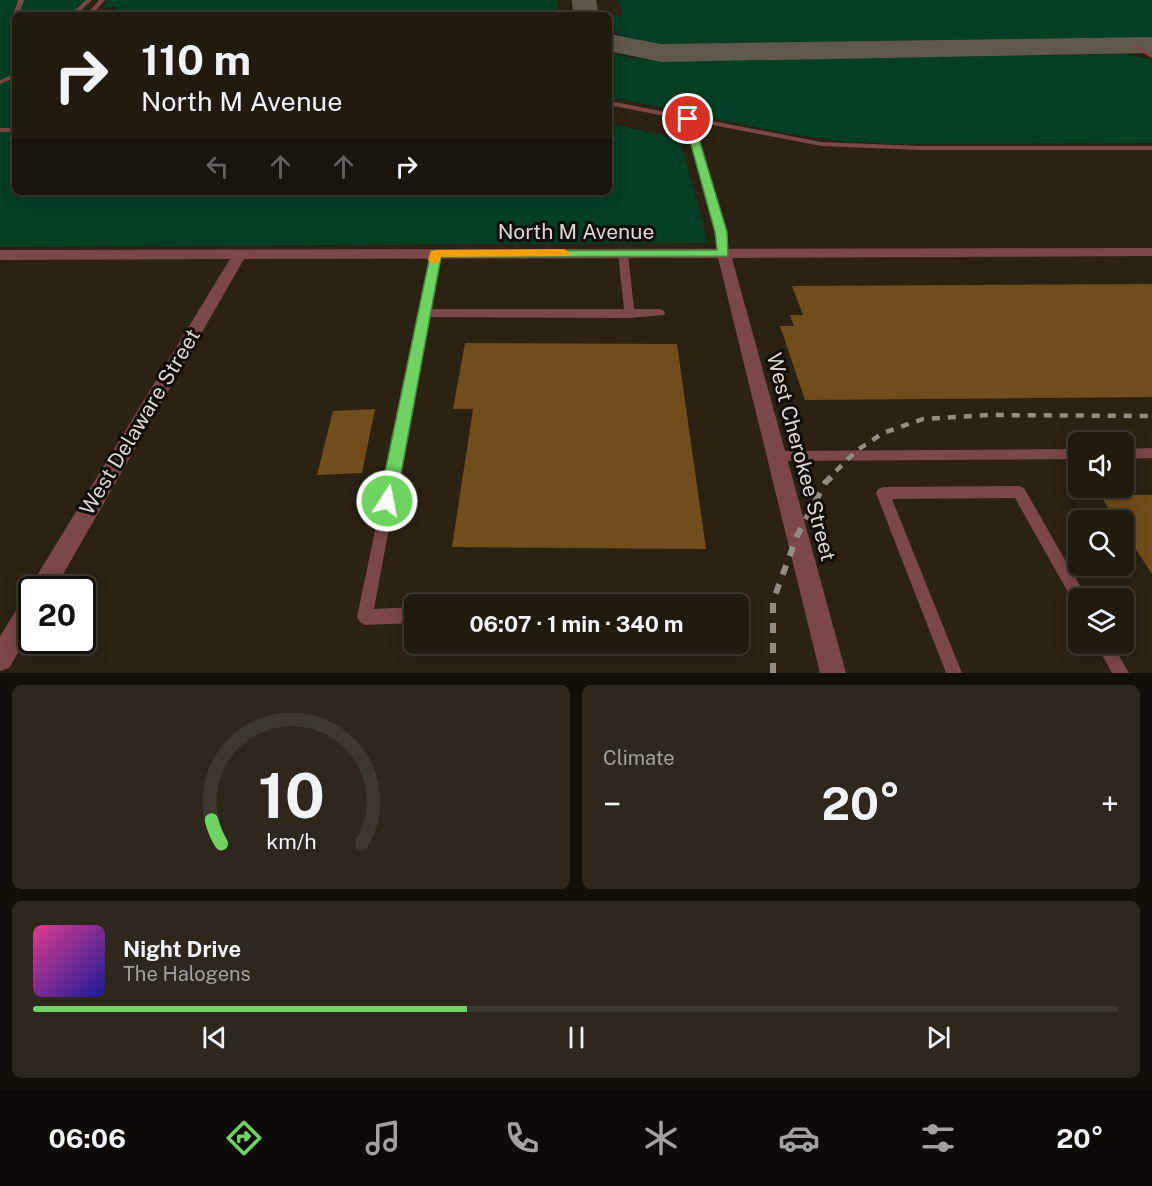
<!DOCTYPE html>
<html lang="en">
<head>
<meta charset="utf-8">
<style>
	:root { --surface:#201a0f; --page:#2d271d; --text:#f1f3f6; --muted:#a2a19e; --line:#3d382f; --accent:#6ed360 }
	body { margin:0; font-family:"Public Sans",sans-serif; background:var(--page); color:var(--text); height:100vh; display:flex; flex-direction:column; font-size:22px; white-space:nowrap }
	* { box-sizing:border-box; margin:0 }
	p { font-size:20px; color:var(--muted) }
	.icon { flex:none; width:33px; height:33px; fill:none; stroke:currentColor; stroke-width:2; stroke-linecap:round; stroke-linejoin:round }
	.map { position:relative; height:673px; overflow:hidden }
	.sheet { display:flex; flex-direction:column; gap:12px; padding:12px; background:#120e08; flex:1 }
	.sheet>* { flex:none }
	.hud { position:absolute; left:12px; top:12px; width:600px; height:183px; border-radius:9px; box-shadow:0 3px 15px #0003,0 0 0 2px var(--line); background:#201a0f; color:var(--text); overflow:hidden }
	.buttons { position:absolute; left:1068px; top:432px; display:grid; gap:12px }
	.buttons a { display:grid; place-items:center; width:66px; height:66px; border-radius:9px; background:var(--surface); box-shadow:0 3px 15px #0003,0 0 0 2px var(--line); font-size:30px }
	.speed { position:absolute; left:18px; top:576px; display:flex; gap:12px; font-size:30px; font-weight:700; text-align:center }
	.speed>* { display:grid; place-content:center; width:78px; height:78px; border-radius:50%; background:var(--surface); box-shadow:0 3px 15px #0003,0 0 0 2px var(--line); line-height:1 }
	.speed .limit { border:3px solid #111; border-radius:9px; background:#fff; color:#111 }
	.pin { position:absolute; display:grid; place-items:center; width:51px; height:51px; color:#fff; margin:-26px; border:3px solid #fff; border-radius:50%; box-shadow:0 2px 6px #0007 }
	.me { position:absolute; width:66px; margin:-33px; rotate:11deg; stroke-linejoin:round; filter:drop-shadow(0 0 4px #0008) }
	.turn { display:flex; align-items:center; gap:21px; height:126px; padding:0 30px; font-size:27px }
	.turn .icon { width:78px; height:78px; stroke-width:2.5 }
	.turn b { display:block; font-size:42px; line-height:51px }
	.lanes { display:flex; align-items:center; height:57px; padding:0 30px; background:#0003; justify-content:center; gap:30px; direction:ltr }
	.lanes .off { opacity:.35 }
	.big { font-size:45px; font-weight:700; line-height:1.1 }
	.sheet .card { flex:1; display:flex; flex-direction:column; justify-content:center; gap:9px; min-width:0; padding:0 21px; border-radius:9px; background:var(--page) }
	.sheet .dial { align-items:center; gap:0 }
	.dial svg { height:156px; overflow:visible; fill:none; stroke:var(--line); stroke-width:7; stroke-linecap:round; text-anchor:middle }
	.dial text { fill:var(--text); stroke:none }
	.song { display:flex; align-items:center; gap:18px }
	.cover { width:72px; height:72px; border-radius:9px; background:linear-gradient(135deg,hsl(330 70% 55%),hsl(240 70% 35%)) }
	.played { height:6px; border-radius:3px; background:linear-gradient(90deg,var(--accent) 40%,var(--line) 40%) }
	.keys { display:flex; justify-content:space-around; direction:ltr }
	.heat { display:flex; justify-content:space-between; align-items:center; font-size:33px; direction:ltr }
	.sheet .tiles { flex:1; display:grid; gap:12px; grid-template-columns:1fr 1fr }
	.card:last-child { grid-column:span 2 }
	.trip { position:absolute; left:404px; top:594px; width:345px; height:60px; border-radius:9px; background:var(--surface); box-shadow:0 3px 15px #0003,0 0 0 2px var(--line); font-weight:700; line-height:60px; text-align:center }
	.menu { display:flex; height:96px; justify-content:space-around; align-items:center; background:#0d0a06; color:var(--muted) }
	.menu .icon { width:42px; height:42px }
	.menu .on { color:var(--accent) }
	.menu b { font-size:27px; color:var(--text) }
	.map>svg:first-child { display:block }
	.green { fill:#033f23 }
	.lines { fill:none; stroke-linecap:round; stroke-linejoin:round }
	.taxiway { fill:#60584b; fill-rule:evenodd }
	.building { fill:#714d1c }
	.service { fill:#7b4749; fill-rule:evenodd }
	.minor { fill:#7b4749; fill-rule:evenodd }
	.rail-far1 { stroke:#948d82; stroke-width:4.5; stroke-dasharray:8 8; stroke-linecap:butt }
	.rail { stroke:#948d82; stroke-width:6; stroke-dasharray:10 10; stroke-linecap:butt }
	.route { fill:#6ed360; stroke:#48893e; stroke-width:1.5 }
	.slow { fill:#f59e0b }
	.labels { text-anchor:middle; stroke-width:6; stroke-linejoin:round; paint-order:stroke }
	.street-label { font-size:21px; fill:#dfd9d0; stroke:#100c06 }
</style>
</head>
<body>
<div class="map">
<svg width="1152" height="673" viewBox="0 0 1152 673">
	<rect width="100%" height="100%" fill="#2b2214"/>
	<!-- green -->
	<g class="green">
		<path d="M0,0H92L76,15H15V192H609V123L680,139L708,243L0,247Z"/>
		<path d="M109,0H557L558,15H95L112,13L118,7H102Z"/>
		<path d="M618,0H1152V38L648,44L624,38L609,26V16L623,15Z"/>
		<path d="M609,52L633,58L669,61L1125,54L1152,60V143L890,144L839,141L784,133L609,97Z"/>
	</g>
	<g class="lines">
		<!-- taxiway -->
		<g class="taxiway">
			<path d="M572,0H596L599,15H573Z"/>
			<path d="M609,34L661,44L1152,37V53L661,62L609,51Z"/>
		</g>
	</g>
	<!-- building -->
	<g class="building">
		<path d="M1152,284V397L805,400L780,326H794L790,315H803L792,286Z"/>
		<path d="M465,343L677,344L706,549L452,547L473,409H453Z"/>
		<path d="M375,409L362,473L317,475L333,411Z"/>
		<path d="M1100,495H1152V574L1124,531V520H1116Z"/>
	</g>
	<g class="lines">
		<!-- service -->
		<g class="service">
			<path d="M18,0H24L19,15H15V20L12,18Z"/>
			<path d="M86,0H92L76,15H70Z"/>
			<path d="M99,0H105L92,15H86Z"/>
			<path d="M1133,45H1137L1152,54V58L1133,47Z"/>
			<path d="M15,74V78L0,84V80Z"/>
			<path d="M609,101L821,142L920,146H1152V150H920L821,146L692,121L725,232L729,253L724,256L719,253L717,232L685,120L609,105Z"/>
			<rect x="0" y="128" width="15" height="4"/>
			<path d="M623,250L628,253L634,309H660L664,311L665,313L664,315L629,318L428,317L374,609L414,607V623L365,625L360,622L357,617L433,252H439L441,254L430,309H624L618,253Z"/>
			<path d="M1152,448V458L1124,459V449Z"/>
			<path d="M1078,449V459L776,461L772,460L770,456L772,452L776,451Z"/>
			<path d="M1019,486L1024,488L1084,593L1086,598H1078V605L1074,603L1015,498L892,499L962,673H946L876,493L878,489L883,487Z"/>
			<path d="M735,594L740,596L742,601L738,607V604H647L649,599L654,597Z"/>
			<path d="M1096,644H1112L1129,673H1112Z"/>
		</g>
		<!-- minor -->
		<path class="minor" d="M1152,248V256L732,258L846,673H820L718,258L244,259L54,590H32V629L9,668L0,671V636L24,598L31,595L30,590L33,582L230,259L0,260V250Z"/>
		<!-- rail-far1 -->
		<path class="rail-far1" d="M836,471L856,451L883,433L923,419L989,415L1152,416"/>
		<!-- rail -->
		<path class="rail" d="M773,673V601L797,536L825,483L838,470"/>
	</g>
	<!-- route -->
	<path class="route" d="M688,116L693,119L727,232L728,256L441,257L396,501L393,506L387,508L381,506L379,501L431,251L717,250L715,232L684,119Z"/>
	<!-- slow -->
	<path class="slow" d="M564,249L570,253L569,256L441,257L439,263L434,264L428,260L431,251L436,250Z"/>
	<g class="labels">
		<!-- street labels -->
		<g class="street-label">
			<text x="576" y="239">North M Avenue</text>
			<text transform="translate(140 422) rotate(-59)" y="7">West Delaware Street</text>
			<text transform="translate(801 457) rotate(75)" y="7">West Cherokee Street</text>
		</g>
	</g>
</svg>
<div class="buttons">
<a><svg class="icon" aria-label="sound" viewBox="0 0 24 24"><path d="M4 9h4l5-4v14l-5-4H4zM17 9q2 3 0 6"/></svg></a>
<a><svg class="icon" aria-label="search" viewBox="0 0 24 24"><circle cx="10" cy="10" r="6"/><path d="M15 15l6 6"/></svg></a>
<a><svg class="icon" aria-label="layers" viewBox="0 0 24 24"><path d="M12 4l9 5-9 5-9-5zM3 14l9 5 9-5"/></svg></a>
</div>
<div class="speed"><div class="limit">20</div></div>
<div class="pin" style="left:688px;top:119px;background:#d93025"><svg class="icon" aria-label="arrive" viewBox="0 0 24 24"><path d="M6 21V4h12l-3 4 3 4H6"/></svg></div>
<svg class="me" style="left:387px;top:501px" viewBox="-20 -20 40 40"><circle r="17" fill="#6ed360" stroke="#fff" stroke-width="3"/><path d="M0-11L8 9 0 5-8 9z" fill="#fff"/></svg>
<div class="trip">06:07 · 1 min · 340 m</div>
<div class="hud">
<div class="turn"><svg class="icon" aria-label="right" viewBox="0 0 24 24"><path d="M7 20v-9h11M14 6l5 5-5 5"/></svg><div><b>110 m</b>North M Avenue</div></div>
<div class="lanes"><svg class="icon off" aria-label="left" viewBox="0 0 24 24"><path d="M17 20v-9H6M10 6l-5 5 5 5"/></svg><svg class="icon off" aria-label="ahead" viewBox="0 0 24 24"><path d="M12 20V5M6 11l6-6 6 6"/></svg><svg class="icon off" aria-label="ahead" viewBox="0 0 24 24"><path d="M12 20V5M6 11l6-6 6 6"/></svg><svg class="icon" aria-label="right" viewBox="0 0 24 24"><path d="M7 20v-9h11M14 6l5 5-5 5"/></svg></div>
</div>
</div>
<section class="sheet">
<div class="tiles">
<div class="card dial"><svg viewBox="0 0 100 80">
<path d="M14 69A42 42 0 1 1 86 69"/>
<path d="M14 69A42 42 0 0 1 9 57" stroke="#6ed360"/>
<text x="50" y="56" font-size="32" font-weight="700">10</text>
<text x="50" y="72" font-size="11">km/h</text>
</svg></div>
<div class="card"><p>Climate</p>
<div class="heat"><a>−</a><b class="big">20°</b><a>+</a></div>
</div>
<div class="card">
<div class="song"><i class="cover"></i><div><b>Night Drive</b><p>The Halogens</p></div></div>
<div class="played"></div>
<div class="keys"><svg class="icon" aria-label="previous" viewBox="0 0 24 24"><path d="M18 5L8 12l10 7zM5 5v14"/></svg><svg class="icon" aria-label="pause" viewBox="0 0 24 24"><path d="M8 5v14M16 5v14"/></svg><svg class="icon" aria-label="next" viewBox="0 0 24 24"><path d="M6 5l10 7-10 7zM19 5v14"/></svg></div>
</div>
</div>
</section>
<nav class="menu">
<b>06:06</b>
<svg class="icon on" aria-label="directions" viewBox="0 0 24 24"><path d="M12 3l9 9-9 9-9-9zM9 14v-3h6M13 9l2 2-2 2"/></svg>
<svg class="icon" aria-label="music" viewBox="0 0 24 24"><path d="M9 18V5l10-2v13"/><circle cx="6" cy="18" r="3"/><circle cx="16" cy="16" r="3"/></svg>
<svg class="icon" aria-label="phone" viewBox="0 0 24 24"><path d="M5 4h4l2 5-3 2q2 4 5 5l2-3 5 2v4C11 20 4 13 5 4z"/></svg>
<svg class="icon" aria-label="climate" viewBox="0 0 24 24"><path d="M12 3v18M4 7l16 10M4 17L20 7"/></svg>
<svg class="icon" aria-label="car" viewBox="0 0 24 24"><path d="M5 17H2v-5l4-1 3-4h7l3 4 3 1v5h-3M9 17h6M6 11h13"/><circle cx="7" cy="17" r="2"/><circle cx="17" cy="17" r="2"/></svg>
<svg class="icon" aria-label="filters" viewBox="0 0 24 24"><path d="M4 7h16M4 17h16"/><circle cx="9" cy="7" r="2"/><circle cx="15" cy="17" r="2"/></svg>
<b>20°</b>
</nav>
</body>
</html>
